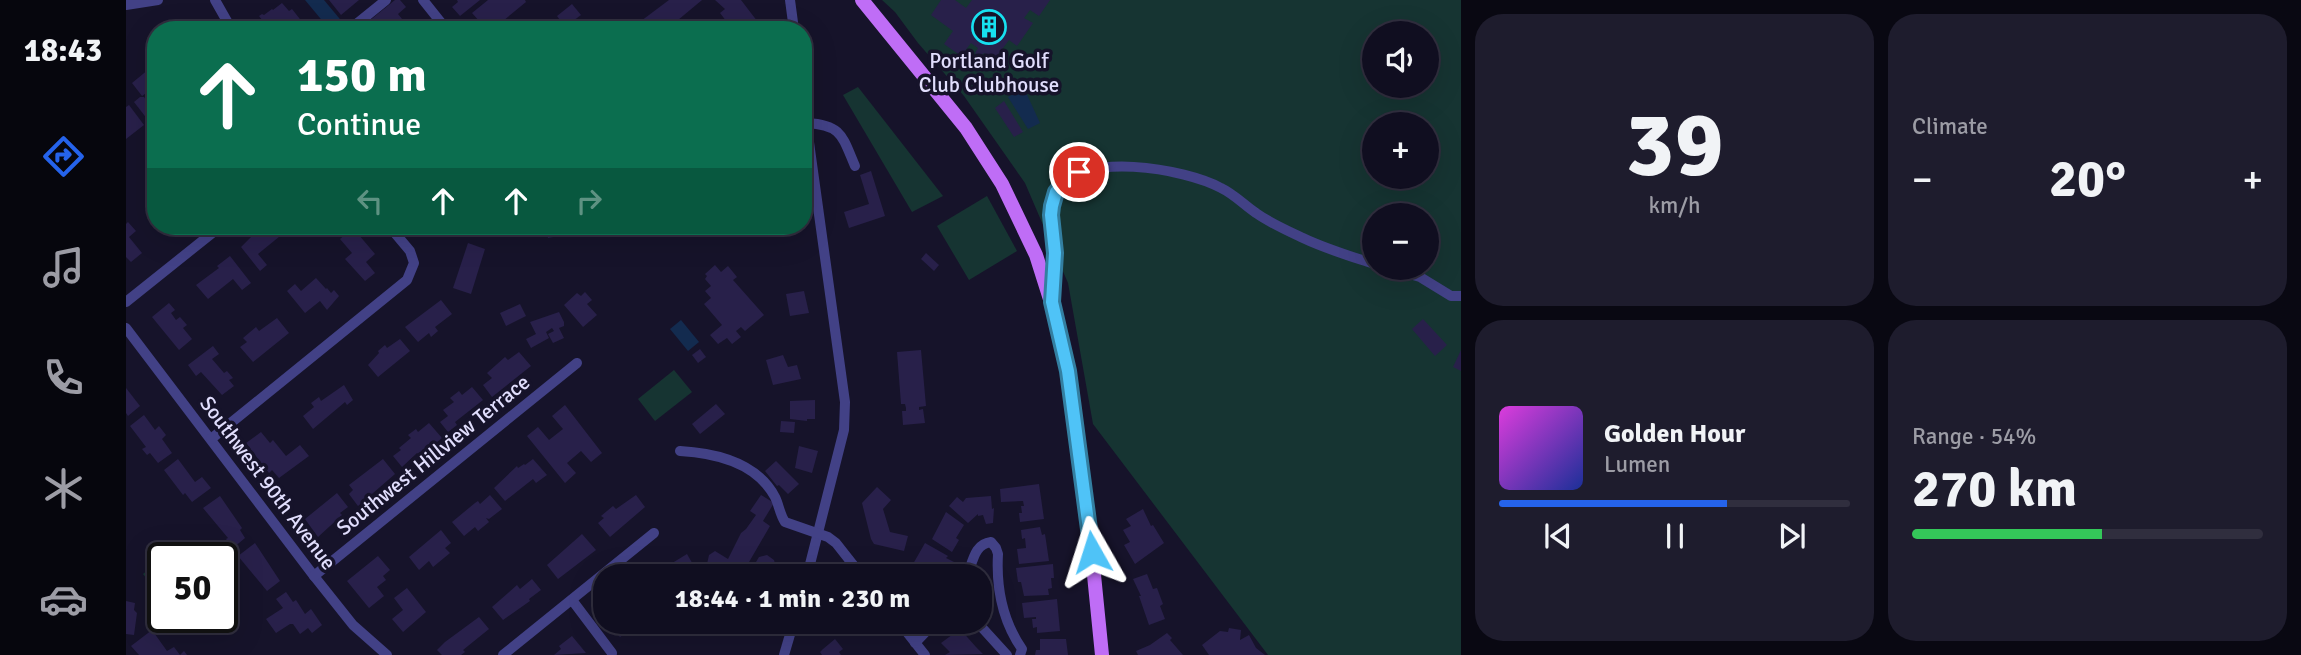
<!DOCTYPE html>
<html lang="en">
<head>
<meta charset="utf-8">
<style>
	:root { --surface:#100e20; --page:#1e1c2d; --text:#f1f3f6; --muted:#9c9ca5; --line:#302e3e; --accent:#2563eb }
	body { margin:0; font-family:Signika,sans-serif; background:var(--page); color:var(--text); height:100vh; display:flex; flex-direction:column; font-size:26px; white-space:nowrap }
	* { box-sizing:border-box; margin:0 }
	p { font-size:23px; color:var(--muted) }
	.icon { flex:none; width:38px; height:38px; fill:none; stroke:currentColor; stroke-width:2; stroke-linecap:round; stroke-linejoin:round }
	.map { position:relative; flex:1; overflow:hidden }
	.details { display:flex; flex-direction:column; gap:14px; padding:14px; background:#090812; width:840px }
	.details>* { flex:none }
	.top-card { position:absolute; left:21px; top:21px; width:665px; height:214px; border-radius:28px; box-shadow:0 7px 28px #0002,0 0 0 2px var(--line); background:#0b6e4f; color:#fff; overflow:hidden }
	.controls { position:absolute; left:1236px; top:21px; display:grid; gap:14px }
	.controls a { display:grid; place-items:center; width:77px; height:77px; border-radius:50%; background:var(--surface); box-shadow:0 7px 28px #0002,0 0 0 2px var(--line); font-size:35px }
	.speed { position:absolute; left:21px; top:542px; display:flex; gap:14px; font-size:35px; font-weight:700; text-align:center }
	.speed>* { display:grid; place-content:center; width:91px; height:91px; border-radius:50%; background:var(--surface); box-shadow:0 7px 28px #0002,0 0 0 2px var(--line); line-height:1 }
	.speed .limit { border:4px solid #111; border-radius:10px; background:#fff; color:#111 }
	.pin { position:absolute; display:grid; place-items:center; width:60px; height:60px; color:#fff; margin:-30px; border:4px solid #fff; border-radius:50%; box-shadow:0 2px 7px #0007 }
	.me { position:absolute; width:77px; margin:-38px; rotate:354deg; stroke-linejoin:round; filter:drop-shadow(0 0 5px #0008) }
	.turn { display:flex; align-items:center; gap:24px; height:147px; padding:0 35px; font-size:32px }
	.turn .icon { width:91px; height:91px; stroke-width:2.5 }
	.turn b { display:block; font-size:49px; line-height:60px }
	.lanes { display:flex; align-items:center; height:66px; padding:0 35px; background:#0003; justify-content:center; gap:35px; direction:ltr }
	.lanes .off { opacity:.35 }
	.big { font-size:52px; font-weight:800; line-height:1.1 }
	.details .widget { flex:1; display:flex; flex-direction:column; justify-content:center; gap:10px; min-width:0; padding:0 24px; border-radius:28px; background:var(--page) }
	.details .dial { align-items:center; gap:0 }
	.dial b { font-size:91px; line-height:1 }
	.song { display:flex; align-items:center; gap:21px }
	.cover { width:84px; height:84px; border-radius:10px; background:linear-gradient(135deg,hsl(300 70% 55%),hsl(230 70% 35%)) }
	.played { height:7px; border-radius:4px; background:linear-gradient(90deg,var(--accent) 65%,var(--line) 65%) }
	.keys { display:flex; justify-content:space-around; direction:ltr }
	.heat { display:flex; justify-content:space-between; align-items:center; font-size:38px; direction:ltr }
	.charge { height:10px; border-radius:5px; background:linear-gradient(90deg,#34c759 54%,var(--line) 0) }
	.details .tiles { flex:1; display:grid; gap:14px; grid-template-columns:repeat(2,1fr) }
	.trip { position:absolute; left:467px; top:564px; width:399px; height:70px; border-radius:28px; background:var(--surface); box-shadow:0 7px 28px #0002,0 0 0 2px var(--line); font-weight:800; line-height:70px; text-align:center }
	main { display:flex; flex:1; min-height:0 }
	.tabs { display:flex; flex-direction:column; width:126px; justify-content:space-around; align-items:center; background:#06060d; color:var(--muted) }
	.tabs .icon { width:49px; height:49px }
	.tabs .selected { color:var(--accent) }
	.tabs b { font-size:32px; color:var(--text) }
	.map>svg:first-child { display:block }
	.green { fill:#163432; fill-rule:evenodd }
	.water { fill:#132b4f }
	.building { fill:#28204a }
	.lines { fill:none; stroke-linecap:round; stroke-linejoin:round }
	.minor { stroke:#424186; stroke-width:10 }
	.major { stroke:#bf6df6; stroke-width:14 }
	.route-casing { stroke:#337fa1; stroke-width:18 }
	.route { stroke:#4fc3f7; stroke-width:12 }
	.labels { text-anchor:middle; stroke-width:7; stroke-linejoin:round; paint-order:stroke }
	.poi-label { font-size:21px; fill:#e1defd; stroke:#16132a }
	.street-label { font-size:21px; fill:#e1defd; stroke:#16132a }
</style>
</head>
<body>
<main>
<nav class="tabs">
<b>18:43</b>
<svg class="icon selected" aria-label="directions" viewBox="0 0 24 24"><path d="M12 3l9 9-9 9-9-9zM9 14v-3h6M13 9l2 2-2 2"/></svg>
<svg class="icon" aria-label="music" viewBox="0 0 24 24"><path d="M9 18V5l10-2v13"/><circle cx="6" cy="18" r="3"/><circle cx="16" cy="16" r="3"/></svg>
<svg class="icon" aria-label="phone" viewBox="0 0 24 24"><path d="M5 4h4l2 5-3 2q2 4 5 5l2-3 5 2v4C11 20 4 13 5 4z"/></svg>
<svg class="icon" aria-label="climate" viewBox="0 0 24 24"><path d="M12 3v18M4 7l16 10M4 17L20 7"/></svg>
<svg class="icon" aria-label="car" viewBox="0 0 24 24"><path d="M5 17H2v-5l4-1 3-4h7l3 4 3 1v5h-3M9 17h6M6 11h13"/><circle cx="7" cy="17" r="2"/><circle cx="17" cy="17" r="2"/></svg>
</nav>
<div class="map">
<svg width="1335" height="655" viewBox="0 0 1335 655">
	<rect width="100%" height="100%" fill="#16132a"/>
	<!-- green -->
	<g class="green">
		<path d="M756,0H1335V655H1142L967,424L942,283L899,183L838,96L792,43L769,12ZM1248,33H1300V86H1248ZM1248,124H1300V177H1248ZM1248,215H1300V268H1248Z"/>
		<path d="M732,87L817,196L786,212L717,95Z"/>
		<path d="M861,196L891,251L843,280L811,226Z"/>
		<path d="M548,370L566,392L529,421L512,399Z"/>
		<path d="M30,563L37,572V600L17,574Z"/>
	</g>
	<!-- water -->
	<g class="water">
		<path d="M179,0H198L223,30H204Z"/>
		<path d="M898,88L914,123L902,129L882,97Z"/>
		<path d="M555,320L573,342L562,351L544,329Z"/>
	</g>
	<!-- building -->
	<g class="building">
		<path d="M203,0H233L215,15Z"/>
		<path d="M269,0H274L280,7L272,14L280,24L272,30H232Z"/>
		<path d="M331,0H354L334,16L326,7L332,2Z"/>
		<path d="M362,0H399L400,2L366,30H346L354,22L346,13Z"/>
		<path d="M543,0H576L540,30H503Z"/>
		<path d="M589,0H615L638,30H607L594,13L599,9Z"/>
		<path d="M815,0H829L840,8L846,0H924L913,16L904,10L898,18L907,23L891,46L883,40L868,60L858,53L854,57L849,53L852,48L845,43L835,56L818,44L827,31L805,15Z"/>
		<path d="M156,3L163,11L166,9L177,23L174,26L178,30H154L150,25L144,30L133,16L136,14L138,15L146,9L147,10Z"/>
		<path d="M446,4L455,15L439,27L431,16Z"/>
		<path d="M23,69L30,77V85L24,92L23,91L16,96L6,83Z"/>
		<path d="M14,97H18L30,113L22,120L8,102Z"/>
		<path d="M878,101L897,132L888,137L869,108Z"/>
		<path d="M3,105L18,125L0,139V107Z"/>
		<path d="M745,171L759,216L723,228L718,212L743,204L734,175Z"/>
		<path d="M30,202V224L19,210Z"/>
		<path d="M2,222L10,231L3,237L16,253L5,262L0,257V224Z"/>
		<path d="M141,226H155L159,232L132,254L141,265L134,271L115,247L135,227L137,230Z"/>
		<path d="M303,226H326L309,237Z"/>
		<path d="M420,226H447L448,233L422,238Z"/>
		<path d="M227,228L249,254L240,262L249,273L239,281L219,259L226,253L214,239Z"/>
		<path d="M342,243L359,249L345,294L327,288Z"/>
		<path d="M800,253L813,265L808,271L795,259Z"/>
		<path d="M104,256L125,283L116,290L107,279L82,299L70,285L93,268L91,266Z"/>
		<path d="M589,265L595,272L602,266L611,277L607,280L638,315L619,331L615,327L610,331L615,337L606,344L601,338L592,344L584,335L596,325L578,304L585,298L579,291L585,286L579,279L581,276L579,274Z"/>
		<path d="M190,278L200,289L201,288L205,293L208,290L213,296L201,310L194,301L179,313L161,291L169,284L175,291Z"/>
		<path d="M678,291L683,313L664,316L660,294Z"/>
		<path d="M459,292L466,300L461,304L471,315L457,327L438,305L451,293L455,296Z"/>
		<path d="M315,300L326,314L309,327L312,331L305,337L303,333L292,342L279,327Z"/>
		<path d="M43,303L49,310L45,313L50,320L54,317L61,325L57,328L66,339L53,350L26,317Z"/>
		<path d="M394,304L400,316L380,326L374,313Z"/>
		<path d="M433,312L438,322V326L433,328L438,338L427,343L422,334L428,331L426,328L420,332L423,338L405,348L400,339L410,334L404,322Z"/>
		<path d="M151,318L163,333L127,362L114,347L121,342L117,338L130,327L133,331Z"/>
		<path d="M1297,319L1321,345L1309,356L1286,329Z"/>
		<path d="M274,339L284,351L252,377L242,365L253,353L252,351L259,345L261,348Z"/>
		<path d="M87,346L93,354L86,359L98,373L101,371L107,378L103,380L108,386L96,395L75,372L70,376L62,365Z"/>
		<path d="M574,349L580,357L572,363L566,355Z"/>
		<path d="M795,350L800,406L793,407V410L797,409L799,423L777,425L776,411H780V408L779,404H775L771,352Z"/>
		<path d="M1335,350V371L1327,367Z"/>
		<path d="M393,352L405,366L366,397L357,385L366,378L361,373L379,357L382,360Z"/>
		<path d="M657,355L662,367L671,365L675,379L647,385L640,360Z"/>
		<path d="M218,385L227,400L221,405L219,402L187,429L177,416L188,407L185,403L193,397L195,401Z"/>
		<path d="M346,387L357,400L329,422L331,425L322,432L314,422L322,416L317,410L328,402L324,398L333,391L336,395Z"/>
		<path d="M0,388L14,406L2,416L0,413Z"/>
		<path d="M689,400V419H681V421L664,419V401Z"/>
		<path d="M590,404L599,414L574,434L566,424Z"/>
		<path d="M439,405L476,453L465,462L455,451L441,463L450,473L439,483L401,436L412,427L423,440L437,429L426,416Z"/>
		<path d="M18,415L29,430L33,426L40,435L36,439L46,453L32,463L24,453L21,455L16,449L20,447L4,426Z"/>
		<path d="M655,421L669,422L668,433L654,432Z"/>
		<path d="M303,423L316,438L294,456L291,453L276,467L267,456L275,450L273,448L285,438L282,435L290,429L292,432Z"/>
		<path d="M135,432L144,443L147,440L160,456L174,445L183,456L153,478L146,470L143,473L120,443Z"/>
		<path d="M673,446L692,451L686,473L669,468Z"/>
		<path d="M52,459L69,482L76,477L85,488L66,502L59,493L57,495L38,470Z"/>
		<path d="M257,459L269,474L232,506L223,494L227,490L223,485Z"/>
		<path d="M407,459L421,475L410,483L407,479L379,501L368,488L391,466L392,468L398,464L399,465Z"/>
		<path d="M650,461L673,484L662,494L653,485L651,486L639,471Z"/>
		<path d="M913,484L918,519L894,522L893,513H896L895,506H898L897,501L875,502L874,489Z"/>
		<path d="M751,487L765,500L757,509L764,532L782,536L778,551L748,544L745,539L736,503Z"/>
		<path d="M211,493L222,507L214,513L216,515L192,537L179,519Z"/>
		<path d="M364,495L376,509L363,519L360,518L363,522L352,531L349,527L338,536L326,522L349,503L352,501L354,504Z"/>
		<path d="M510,495L519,507L484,537L472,523L478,518L475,516L487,506L490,509Z"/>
		<path d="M635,495L648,503L637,521L644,526L619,569L624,572L633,557L641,555L648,560L650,568L645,576H599L581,564L583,555L589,551L602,559L615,533L620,529L630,515L624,511Z"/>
		<path d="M94,496L116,528L114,530L119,538L107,548L100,539L102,538L77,508Z"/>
		<path d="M865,496L866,509L868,508L867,523L860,524L857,515L852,516V514L842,523L823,506L831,497L837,502L840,498Z"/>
		<path d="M1017,509L1025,526L1027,525L1038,543L1009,564L998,545L1004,542L997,530L1005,526L1000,519Z"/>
		<path d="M820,512L838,525L830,538L833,540L826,552L806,539Z"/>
		<path d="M914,527L916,535L919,534L923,561L893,564L891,549L900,548L899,538L896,539L895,530Z"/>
		<path d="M315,530L325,543L319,548L324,553L307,567L303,561L293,570L283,557Z"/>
		<path d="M456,534L470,550L432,579L421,565Z"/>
		<path d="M129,543L154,581L141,591L112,556Z"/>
		<path d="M799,543L822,556L820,558L828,562L820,576H797L788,571L791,565L787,564Z"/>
		<path d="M561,554L569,568L559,576H535L533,571Z"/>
		<path d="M252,556L264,570L257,576L260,580L251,587L258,596L243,608L221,581Z"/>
		<path d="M927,564L928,578H925L926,588L922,589L923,595L898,596L895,582H892L890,568Z"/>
		<path d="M1021,574L1027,589L1031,588L1037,604L1034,606L1039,619L1023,625L1013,596H1015L1007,579Z"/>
		<path d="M406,579L415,590L403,599L404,601L377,620L366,607L391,585L394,589Z"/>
		<path d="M281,588L300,612L277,632L266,619L277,610L268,598Z"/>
		<path d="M160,592L167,602L170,600L179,614L185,609L196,625L186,633L182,628L174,634L167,624H164L150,633L140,619L157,608L150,599Z"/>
		<path d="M931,599L934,631L911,633V627L907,628L906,619H910V617L898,618L896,603Z"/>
		<path d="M0,601L9,603L8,610L11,613L8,635L0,634Z"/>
		<path d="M353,617L363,629L337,650L339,652L335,655H316L311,650L319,642Z"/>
		<path d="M490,621H517L494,637L484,626Z"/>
		<path d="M1103,628L1115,630L1114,640L1123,635L1130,648L1139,655H1083L1076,645L1094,631L1102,632Z"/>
		<path d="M834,629L850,647L857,654L819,655L824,652L815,643Z"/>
		<path d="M26,630L41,651L48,647L54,655L58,651L61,655H13L5,646Z"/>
		<path d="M1041,633L1046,638L1044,640L1057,655H1012L1010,651L1024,645Z"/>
		<path d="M446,636L460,653L428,655L435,649L433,646Z"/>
		<path d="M709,639L717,649L713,652L715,655H696L694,652L697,649Z"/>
		<path d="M914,639H940L942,655H909L910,650H914Z"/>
	</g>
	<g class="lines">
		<!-- minor -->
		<g class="minor">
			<path d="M89,0L106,30"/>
			<path d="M297,0L321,30"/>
			<path d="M664,0L668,30"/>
			<path d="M0,5L32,0"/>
			<path d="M228,26L260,0"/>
			<path d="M392,30L393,29"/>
			<path d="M677,99L719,402L718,430L681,576"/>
			<path d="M681,123C716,125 716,136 729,166"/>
			<path d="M1263,268L1294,277L1325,296H1335"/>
			<path d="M926,299C927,283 929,267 929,251C928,232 921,211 930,193C951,149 1061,169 1095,188C1108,194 1118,205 1130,213C1144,223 1162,231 1177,238C1200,249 1224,256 1248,264"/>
			<path d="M0,302L95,226"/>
			<path d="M0,328L188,576L227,625L261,655"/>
			<path d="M85,439L281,280L288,263L284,251L263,226"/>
			<path d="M554,451C589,453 631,463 649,497C653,505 654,515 659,522L702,537L710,543L736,576"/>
			<path d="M188,576L451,363"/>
			<path d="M841,576C847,562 848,544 865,542L870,548L872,554C870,589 876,620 896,649L894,655"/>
			<path d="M446,600L486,653"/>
			<path d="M772,621L799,655"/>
			<path d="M850,621L881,655"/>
			<path d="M789,643L810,621"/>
			<path d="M377,655L528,533"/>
			<path d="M658,655L668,621"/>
		</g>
		<!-- major -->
		<path class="major" d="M736,0L840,128L876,184L910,255L934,331L942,371L963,525L976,655"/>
	</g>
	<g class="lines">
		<!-- route casing -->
		<g class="route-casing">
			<path id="route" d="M953,172L941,179L930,192L926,206L925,215L929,253L926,302L942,371L966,552"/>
		</g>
		<!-- route -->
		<use href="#route" class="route"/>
	</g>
	<!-- icons -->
	<defs>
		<g id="building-ring" transform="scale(1.75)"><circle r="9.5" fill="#16132a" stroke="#17e0f0" stroke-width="1.5"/><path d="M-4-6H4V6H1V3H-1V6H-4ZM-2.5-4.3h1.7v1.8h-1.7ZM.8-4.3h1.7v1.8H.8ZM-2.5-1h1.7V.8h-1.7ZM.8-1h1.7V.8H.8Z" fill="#17e0f0"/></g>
	</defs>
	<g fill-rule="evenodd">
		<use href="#building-ring" x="863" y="27"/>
	</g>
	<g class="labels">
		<!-- poi labels -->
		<g class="poi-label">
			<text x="863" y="68">Portland Golf<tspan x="863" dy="24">Club Clubhouse</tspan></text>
		</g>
		<!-- street labels -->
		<g class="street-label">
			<text transform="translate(307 455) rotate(-39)" y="7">Southwest Hillview Terrace</text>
			<text transform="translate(142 483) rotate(53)" y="7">Southwest 90th Avenue</text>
		</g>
	</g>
</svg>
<div class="controls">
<a><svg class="icon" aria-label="sound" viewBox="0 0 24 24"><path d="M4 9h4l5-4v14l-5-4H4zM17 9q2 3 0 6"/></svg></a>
<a>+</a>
<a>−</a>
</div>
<div class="speed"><div class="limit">50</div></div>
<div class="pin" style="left:953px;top:172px;background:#d93025"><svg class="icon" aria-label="arrive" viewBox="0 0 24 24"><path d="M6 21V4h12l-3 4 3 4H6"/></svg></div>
<svg class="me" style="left:966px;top:552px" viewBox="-20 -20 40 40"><path d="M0-17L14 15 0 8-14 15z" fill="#4fc3f7" stroke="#fff" stroke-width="4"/></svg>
<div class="trip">18:44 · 1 min · 230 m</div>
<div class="top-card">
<div class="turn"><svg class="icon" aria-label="ahead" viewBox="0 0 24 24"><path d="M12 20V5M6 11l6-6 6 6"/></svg><div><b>150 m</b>Continue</div></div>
<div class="lanes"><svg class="icon off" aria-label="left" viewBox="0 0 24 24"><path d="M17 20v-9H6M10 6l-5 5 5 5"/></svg><svg class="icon" aria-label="ahead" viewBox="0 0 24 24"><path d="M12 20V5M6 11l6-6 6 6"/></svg><svg class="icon" aria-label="ahead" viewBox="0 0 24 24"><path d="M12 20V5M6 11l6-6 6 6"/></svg><svg class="icon off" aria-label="right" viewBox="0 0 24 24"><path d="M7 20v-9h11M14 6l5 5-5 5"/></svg></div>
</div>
</div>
<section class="details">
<div class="tiles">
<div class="widget dial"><b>39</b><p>km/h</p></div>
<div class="widget"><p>Climate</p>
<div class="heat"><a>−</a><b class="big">20°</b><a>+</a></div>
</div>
<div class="widget">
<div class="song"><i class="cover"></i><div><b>Golden Hour</b><p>Lumen</p></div></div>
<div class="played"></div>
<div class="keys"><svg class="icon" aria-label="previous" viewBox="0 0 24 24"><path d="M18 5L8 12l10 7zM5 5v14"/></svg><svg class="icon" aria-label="pause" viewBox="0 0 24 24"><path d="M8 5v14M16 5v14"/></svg><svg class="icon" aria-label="next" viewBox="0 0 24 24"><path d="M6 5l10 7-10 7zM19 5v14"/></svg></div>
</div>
<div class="widget"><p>Range · 54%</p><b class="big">270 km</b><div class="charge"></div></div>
</div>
</section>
</main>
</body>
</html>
